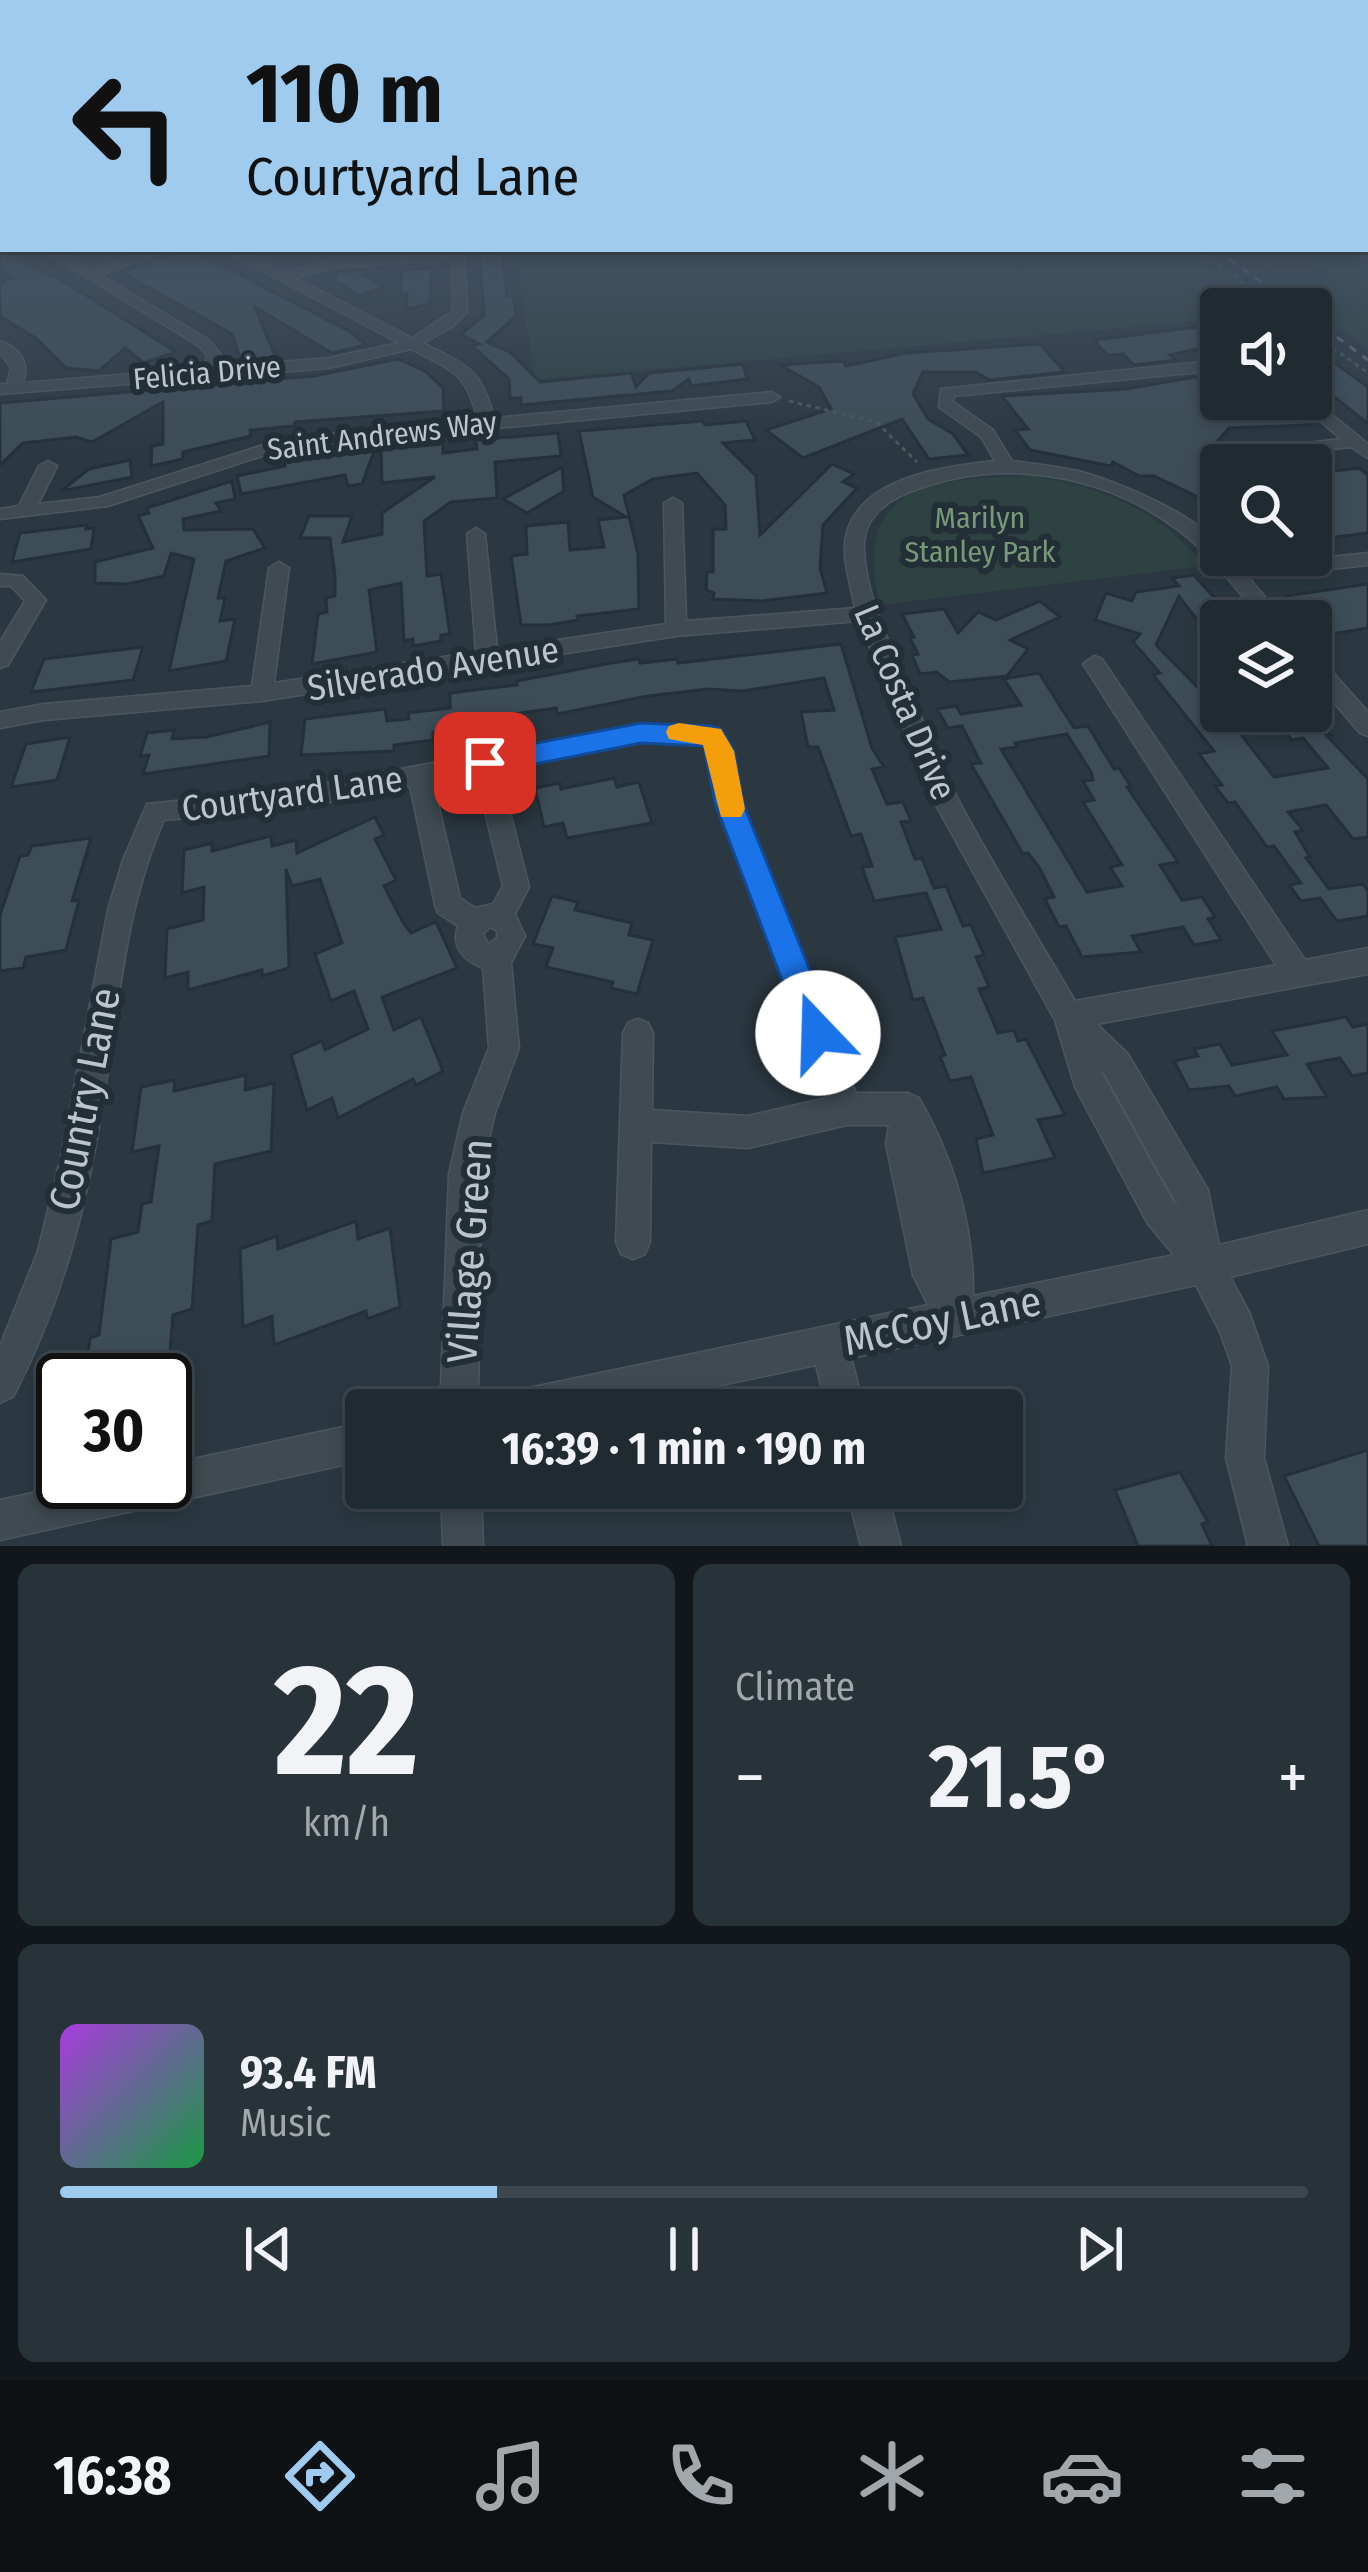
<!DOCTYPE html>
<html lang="en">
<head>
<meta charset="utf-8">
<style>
	:root { --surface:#202a31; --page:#283239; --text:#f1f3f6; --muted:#a2a7ab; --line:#3d464d; --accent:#9ecbee }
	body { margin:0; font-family:"Fira Sans Condensed",sans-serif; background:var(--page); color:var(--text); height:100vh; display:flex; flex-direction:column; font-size:45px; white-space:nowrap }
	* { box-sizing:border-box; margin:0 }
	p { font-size:39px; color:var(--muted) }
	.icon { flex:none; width:66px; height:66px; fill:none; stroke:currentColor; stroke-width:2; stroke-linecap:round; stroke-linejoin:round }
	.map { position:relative; height:1546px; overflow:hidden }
	.details { display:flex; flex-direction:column; gap:18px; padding:18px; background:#12171b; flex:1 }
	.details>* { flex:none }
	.top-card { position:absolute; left:0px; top:0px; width:1368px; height:252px; box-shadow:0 6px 18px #0003,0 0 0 3px var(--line); background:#9ecbee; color:#111; overflow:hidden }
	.buttons { position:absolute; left:1200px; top:288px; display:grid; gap:24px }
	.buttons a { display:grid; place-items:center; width:132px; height:132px; border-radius:12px; background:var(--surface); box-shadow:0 6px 18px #0003,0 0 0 3px var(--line); font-size:60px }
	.speed { position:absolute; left:36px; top:1353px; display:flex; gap:24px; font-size:60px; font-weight:700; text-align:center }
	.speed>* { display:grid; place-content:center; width:156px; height:156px; border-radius:50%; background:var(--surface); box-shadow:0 6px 18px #0003,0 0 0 3px var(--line); line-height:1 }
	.speed .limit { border:6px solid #111; border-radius:18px; background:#fff; color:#111 }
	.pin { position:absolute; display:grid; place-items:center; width:102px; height:102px; color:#fff; margin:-51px; border-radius:24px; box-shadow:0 6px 18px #0006 }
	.me { position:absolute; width:132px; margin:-66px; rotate:339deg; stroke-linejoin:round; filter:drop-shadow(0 0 9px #0008) }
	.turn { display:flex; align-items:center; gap:42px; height:252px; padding:0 48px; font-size:54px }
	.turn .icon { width:156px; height:156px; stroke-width:2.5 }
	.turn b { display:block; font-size:84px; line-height:102px }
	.big { font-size:90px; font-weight:700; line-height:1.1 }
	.details .card { flex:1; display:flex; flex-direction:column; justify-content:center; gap:18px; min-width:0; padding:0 42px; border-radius:18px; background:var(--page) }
	.details .dial { align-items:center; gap:0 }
	.dial b { font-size:156px; line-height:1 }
	.song { display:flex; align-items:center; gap:36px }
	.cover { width:144px; height:144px; border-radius:18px; background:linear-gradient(135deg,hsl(280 70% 55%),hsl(140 70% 35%)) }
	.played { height:12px; border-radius:6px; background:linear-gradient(90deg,var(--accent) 35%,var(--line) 35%) }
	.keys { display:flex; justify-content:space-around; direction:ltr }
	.heat { display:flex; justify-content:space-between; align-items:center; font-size:66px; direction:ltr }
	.details .tiles { flex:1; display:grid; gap:18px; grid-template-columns:1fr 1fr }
	.card:last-child { grid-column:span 2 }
	.trip { position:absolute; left:345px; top:1389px; width:678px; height:120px; border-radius:12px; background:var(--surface); box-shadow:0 6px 18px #0003,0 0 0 3px var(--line); font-weight:700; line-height:120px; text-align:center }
	.tabs { display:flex; height:192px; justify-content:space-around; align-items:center; background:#0d1114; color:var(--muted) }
	.tabs .icon { width:84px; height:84px }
	.tabs .selected { color:var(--accent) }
	.tabs b { font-size:54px; color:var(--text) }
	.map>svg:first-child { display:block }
	.green { fill:#2d4241 }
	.building { fill:#3d4d57; stroke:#253139; stroke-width:3; fill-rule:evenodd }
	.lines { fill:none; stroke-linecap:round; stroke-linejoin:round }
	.minor-casing { stroke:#4b565e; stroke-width:3 }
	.path { stroke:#465a58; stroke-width:3; stroke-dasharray:4.5 4.5; stroke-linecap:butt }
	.minor { fill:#3f4a51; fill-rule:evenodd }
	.rail { stroke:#616f78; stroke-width:3; stroke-dasharray:8 8; stroke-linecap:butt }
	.route { fill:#1a73e8; stroke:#114b97; stroke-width:3 }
	.slow { fill:#f59e0b }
	.labels { text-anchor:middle; stroke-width:12; stroke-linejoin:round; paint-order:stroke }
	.far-street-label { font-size:30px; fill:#bcc5cb; stroke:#232f37 }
	.far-park-label { font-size:30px; fill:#769977; stroke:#232f37 }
	.street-label { font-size:36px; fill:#bcc5cb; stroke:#232f37 }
	.near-street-label { font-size:42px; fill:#bcc5cb; stroke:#232f37 }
</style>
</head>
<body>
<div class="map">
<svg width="1368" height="1546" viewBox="0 0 1368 1546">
	<rect width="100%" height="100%" fill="#2b3841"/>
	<!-- green -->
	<g class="green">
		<path d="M1365,233L1368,348L1311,309H1221V319L535,380L515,249H1192L1247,290L1325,283L1327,274L1290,249H1365Z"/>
		<path d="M1033,476C1105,487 1159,511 1206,566L880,605C849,482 937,478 1033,476Z"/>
	</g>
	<!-- building -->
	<g class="building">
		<path d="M0,243L38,267L33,268L60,279L176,352L144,363L125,348L99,371L66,368L37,339L0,316V283L14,278L0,269Z"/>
		<path d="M479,249H502L507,297L513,296L516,316L487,342L510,352L540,382L631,373L636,387L649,373L743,364L747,379L691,386L689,379L672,391L521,405V398H510L509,379L472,346L479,344L461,334L484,315Z"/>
		<path d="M180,251L197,254L248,279L351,332L366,345L332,353L255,307L276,358L241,361L232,334L121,272Z"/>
		<path d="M431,268L430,304L406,309L407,294L400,295L402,270Z"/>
		<path d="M366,270L365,276L385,287L360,296L335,281L336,272Z"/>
		<path d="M1221,324V339L1213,340L1218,344L1170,355L1176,360L1134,365L1123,354L1107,355L1094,340Z"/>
		<path d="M1040,344L1065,372L989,380L976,372H923L913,394L928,419L953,434L968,455L929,459L902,419L803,458L766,430L831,409L819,387L780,365L843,361L846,366L906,353Z"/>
		<path d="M1311,346L1368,387V424L1311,378Z"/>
		<path d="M398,359L425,371L443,388L444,411L295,422L294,426L250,430L251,436L183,452V459L151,466L152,446L163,444V402L92,442L76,437L23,443L0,465V403L314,376Z"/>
		<path d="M1195,377L1201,383L1221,382V399H1277L1308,425L1229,428L1208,452L1221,459V521L1196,496L1154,476H1139L1113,462L1111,466L1030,450L1015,430L1028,429L1002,396L1126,389Z"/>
		<path d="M703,421L705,425L746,421L755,440L723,443L756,476L760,535L832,464L854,474L843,482L857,488L823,525L820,568L827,593L762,601L713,599L714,593L706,590L707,572H713V529H726L725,505L697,473L653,479L624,495L638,554L639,609L577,616L578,620L549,625H521L511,556L527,554L526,526L568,522L570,550L604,547L598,520L626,517L593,497L579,431Z"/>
		<path d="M558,433L561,456L495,462L497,498L451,502L424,521L427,576L441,574L450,634L441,635V641L413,646V639L404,641L401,583L369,590L377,652L312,664L318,614L327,612L326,598L335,596V576L330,538H300L309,516H352L343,542L382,534V513L435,477L382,483L381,449L443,444V453L477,449L476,440Z"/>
		<path d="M347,450L346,454L374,451L362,484L348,486L345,475L241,494L237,476L285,466L284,461Z"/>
		<path d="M130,460L132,477L61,491L89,469Z"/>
		<path d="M562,467L564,491L527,513L503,499Z"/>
		<path d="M1359,468L1368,475V533L1311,540V474Z"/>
		<path d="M232,481L235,499L216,503L221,511L183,519L184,530L253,529L265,548L226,561L218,598H225L220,621L235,619L226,661L169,671L194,559L171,553L164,576L127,584L95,583V562L153,548L138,516L149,513L147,508Z"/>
		<path d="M87,525L86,529L94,528L91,549L12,562L20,533Z"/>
		<path d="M1194,575L1235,621H1221V651L1179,596L1156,645L1229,719L1274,777L1328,768L1303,738L1292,740L1269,711H1297L1304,720L1316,718L1331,735H1326L1368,779V837L1353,839L1326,805L1288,812L1303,830L1295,832L1310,857L1306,858L1329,889L1363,884L1368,891V916L1337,921L1320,898L1301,901L1289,885L1301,883L1274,846L1267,847L1235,802L1228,803L1215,786L1222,785L1199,754L1214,751L1153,675L1160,673L1133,642L1140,634L1095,620L1106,593L1132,601L1136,592L1179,586L1172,578Z"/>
		<path d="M1368,584V628L1325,635L1286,596Z"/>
		<path d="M1040,601L1060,617L1010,640L1028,649L1007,676L949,682L937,672L920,674L912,655L918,654L910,638L914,637L902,614L944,609L958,633L978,612L996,620Z"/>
		<path d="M841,644L872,748L884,767L872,769L887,804L903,802L911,821L901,822L915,859L922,858L934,888L946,886L963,926L971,925L984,955L976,957L989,987L979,989L998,1033L1014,1030L1018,1041L1026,1039L1065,1115L1038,1120L1055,1158L983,1173L976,1139L993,1135L971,1077L950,1081L940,1056L945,1055L923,998L913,1000L895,937L941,929L926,893L874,901L862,867L872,866L861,834L851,836L818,747H808L801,712L834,710L824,678L743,691L708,689L648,696L557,714L556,708L507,715L508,723L433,732V740L394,745V751L301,755L305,719L385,709L387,721L409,719L408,713L450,708V693L517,685V681L611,663L639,659L640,663L677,659L678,663Z"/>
		<path d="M143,647L133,680L31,692L44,659Z"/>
		<path d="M1039,673L1074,728L1088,726L1114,769L1119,768L1131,787H1127L1178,862L1160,865L1182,900L1202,897L1215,917L1208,919L1221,940L1194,945L1183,927L1132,936L1141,952L1082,957L1066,926L1059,927L1045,899L1054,897L1039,867L1028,853L1023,854L971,764L981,763L962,726L948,728L937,709L956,706L961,714L1021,705L1004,679ZM1067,734L1091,772L1093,780L1083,781L1094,800L1083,802L1122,865L1110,867L1122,886L1087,892L1001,749L1017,747L1015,743Z"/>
		<path d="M270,722L269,756L143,774L149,755L140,756L147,733L174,730L172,739L207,737Z"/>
		<path d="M70,737L57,780L11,787L26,744Z"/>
		<path d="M614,778L617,787L639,782L652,823L567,838L563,823L544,827L535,788L560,783L561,789Z"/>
		<path d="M375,817L384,835L375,839L396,880L384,886L404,924L411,933L436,922L457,968L382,997L394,1030L421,1017L443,1071L416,1085L413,1079L338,1118L332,1098L307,1110L291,1055L322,1041L325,1050L368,1029L354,991L331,1001L315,954L342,943L320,879L292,886L286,869L289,968L262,976V970L188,990V972L165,978L167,929L203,920L204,887L182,893L184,850L212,843V851L271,836L272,846L296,840L297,853Z"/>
		<path d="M91,838L72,901L79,900L66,950L26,957L23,968L0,971V915L20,856L28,855L32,846Z"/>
		<path d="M552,896L578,902L575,910L632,923L629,935L653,940L637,994L611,988L613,982L546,967L553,948L533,944Z"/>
		<path d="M1346,1017L1353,1027L1368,1024V1073L1352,1076L1340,1058L1307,1064L1327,1097L1284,1099L1277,1087L1235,1096L1229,1086L1189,1090L1174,1061L1198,1056L1194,1049L1220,1044L1232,1065L1287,1055L1272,1031Z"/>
		<path d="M246,1075L245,1090L274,1083L271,1151L215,1164L212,1221L198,1225L192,1309L173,1315L170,1352L85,1376L90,1338L99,1335L111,1239L138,1232L142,1204L151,1202L159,1146L132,1152L141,1087L175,1080L174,1091Z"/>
		<path d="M356,1221L358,1239L390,1228L400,1307L367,1319L366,1311L274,1345L272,1316L243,1327L240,1249L277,1236L278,1249Z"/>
		<path d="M1368,1450V1546H1319L1284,1476Z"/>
		<path d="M1180,1472L1208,1522L1202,1524L1212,1546H1138L1115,1490Z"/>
	</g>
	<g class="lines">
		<!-- minor casing -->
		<g class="minor-casing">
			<g id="minor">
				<path d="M41,249H56L91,270L152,249H170L100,275L209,340L221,355L220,367L329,358L399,343L222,249H238L285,273L330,260L464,249L467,312L452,327L423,343C468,366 481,368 494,418L772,392L780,397L772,402L287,448L108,506L0,519V509L19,506L39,466L48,461L57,466L38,504L100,497L285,438L478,420C466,372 453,371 411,349L329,368L0,394V384H7L11,368L0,352V341C20,348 30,362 23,383L204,368L207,355L199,346ZM452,259L453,311L412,338L295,278L331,268Z"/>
				<path d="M1221,360V370L954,396L953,402L993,430L1012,461C1034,464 1056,466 1078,471C1111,479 1215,520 1221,555H1228L1238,567L1368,553V565L1249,578L1285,621H1263C1236,589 1211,554 1177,529C1100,472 997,457 910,492C884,502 862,520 864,551C867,600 890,644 909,688C926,727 941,768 961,805C996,871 1037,936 1075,1001L1276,965L1083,664L1094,656L1102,659L1305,960L1368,948V974L1097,1024L1128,1054L1208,1190L1219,1245L1368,1210V1244L1230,1277L1249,1312L1268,1366L1264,1458L1288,1546H1248L1226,1458L1232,1366L1220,1332L1196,1285L851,1358L865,1410H827L816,1365L604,1410H495L501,1397L514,1391L928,1305L913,1275L886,1144L889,1125H847L748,1148L651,1142L650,1242L645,1254L633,1259L621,1254L616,1242L623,1033L628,1023L638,1019L648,1023L653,1033L652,1110L748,1116L827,1098L717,803L705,744L641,742L499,769L529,887L515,914L525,936L511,963L519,1048L495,1113L481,1174L478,1410H440L449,1174L463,1113L489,1048L483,968C464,961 451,947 458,926L438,913L435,905L410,786L294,809L164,820C124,910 118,1012 102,1108C86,1210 61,1305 13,1397L0,1403V1346L38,1251L61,1156L108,910L123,860L147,804L294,789L641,724L720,730L732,751L741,803L856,1093H908L919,1098C954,1159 974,1225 973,1296L1174,1255L1148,1224L1075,1087L1055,1020L936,805L859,621L676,636L496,664L487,670L479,667L262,701L44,720L0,728V712L44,704L252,686L269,568L279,562L289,568L274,683L476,652L467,534L476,528L485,534L497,649L666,624L664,503L673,498L682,503L686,621L855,608C851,585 840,555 847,532C863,476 947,466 995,461L981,437L939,407L941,389ZM476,774L503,886L493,904L475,908L460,898L433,782ZM490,927L497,931V938L488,944L483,934ZM1099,1068L1106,1076L1180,1210L1172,1200Z"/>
				<path d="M1311,398L1368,444V458L1351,447L1268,456V448L1274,447L1341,439L1295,399Z"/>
				<path d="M0,574L23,576L46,600L8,665L0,668V642L25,601L11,586H0Z"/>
				<path d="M1311,654L1319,657L1368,712V736L1360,733L1311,676Z"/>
				<path d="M366,1422V1460L0,1540V1500L83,1482H165V1465Z"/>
				<path d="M441,1488H481L483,1546H443Z"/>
				<path d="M846,1488H886L901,1546H861Z"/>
			</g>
		</g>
		<!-- path -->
		<g class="path">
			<path d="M1197,249L1279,309"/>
			<path d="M1311,332L1368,373"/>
			<path d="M789,401L876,422L917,462"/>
		</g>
		<!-- minor -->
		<use href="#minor" class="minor"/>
		<!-- rail -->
		<g class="rail">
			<path d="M1216,249L1298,309"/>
			<path d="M1311,318L1368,360"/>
		</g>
	</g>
	<!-- sky -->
	<linearGradient id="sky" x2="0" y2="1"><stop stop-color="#181f24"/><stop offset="0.52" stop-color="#445365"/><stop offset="1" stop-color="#445365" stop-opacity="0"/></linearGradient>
	<rect width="1368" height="450" fill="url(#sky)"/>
	<!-- route -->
	<path class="route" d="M641,723L712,726L721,729L734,751L743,803L835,1033L830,1044L818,1049L806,1044L802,1033L715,803L704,746L641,743L485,774L472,763L485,753Z"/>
	<!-- slow -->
	<path class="slow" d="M679,723L721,729L734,751L745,809L741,817H721L703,745L669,739L666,732L669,726Z"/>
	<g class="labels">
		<!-- far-street labels -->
		<g class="far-street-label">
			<text transform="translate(207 373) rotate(-5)" y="10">Felicia Drive</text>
			<text transform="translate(382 436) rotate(-7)" y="10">Saint Andrews Way</text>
		</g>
		<!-- far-park labels -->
		<g class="far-park-label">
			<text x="980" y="528">Marilyn<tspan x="980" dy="34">Stanley Park</tspan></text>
		</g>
		<!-- street labels -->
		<g class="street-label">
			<text transform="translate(433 668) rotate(-9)" y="13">Silverado Avenue</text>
			<text transform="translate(906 702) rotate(67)" y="13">La Costa Drive</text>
			<text transform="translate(292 793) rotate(-8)" y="13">Courtyard Lane</text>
		</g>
		<!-- near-street labels -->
		<g class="near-street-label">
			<text transform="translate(84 1099) rotate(-79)" y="15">Country Lane</text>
			<text transform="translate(469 1251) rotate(-86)" y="15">Village Green</text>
			<text transform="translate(942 1320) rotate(-12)" y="15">McCoy Lane</text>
		</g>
	</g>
</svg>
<div class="buttons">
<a><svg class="icon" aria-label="sound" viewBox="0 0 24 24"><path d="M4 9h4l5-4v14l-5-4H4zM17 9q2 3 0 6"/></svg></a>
<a><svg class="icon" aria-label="search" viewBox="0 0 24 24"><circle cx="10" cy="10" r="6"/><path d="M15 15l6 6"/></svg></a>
<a><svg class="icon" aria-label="layers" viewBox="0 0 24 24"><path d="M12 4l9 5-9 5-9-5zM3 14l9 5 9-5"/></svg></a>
</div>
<div class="speed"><div class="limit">30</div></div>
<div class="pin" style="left:485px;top:763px;background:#d93025"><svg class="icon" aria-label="arrive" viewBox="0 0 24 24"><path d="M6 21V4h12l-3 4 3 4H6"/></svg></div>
<svg class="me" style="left:818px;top:1033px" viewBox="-20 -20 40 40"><circle r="19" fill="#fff"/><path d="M0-13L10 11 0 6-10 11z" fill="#1a73e8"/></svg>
<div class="trip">16:39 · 1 min · 190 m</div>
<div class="top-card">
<div class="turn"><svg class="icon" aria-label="left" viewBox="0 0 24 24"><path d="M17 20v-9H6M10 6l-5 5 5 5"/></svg><div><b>110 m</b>Courtyard Lane</div></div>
</div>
</div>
<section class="details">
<div class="tiles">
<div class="card dial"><b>22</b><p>km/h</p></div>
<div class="card"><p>Climate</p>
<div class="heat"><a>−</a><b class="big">21.5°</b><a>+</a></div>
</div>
<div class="card">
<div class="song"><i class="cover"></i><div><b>93.4 FM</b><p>Music</p></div></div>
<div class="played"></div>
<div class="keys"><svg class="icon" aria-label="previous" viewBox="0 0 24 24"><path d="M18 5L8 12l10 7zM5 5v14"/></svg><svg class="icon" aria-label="pause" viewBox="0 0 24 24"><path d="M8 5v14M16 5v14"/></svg><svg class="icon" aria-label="next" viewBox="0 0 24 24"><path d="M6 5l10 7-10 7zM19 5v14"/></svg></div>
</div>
</div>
</section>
<nav class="tabs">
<b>16:38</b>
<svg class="icon selected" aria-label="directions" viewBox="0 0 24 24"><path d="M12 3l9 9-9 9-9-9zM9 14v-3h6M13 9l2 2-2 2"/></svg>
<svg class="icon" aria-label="music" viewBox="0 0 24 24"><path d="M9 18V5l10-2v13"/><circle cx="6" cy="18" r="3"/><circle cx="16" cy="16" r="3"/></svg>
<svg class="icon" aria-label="phone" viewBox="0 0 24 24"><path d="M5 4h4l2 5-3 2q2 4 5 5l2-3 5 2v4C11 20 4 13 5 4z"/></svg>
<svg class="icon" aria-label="climate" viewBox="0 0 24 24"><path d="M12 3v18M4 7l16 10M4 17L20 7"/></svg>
<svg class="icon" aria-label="car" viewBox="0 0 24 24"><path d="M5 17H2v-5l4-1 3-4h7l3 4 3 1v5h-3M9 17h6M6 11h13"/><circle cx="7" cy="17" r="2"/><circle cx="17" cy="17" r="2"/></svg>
<svg class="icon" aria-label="filters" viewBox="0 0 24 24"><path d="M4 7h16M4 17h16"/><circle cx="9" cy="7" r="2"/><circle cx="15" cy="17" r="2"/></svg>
</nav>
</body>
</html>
